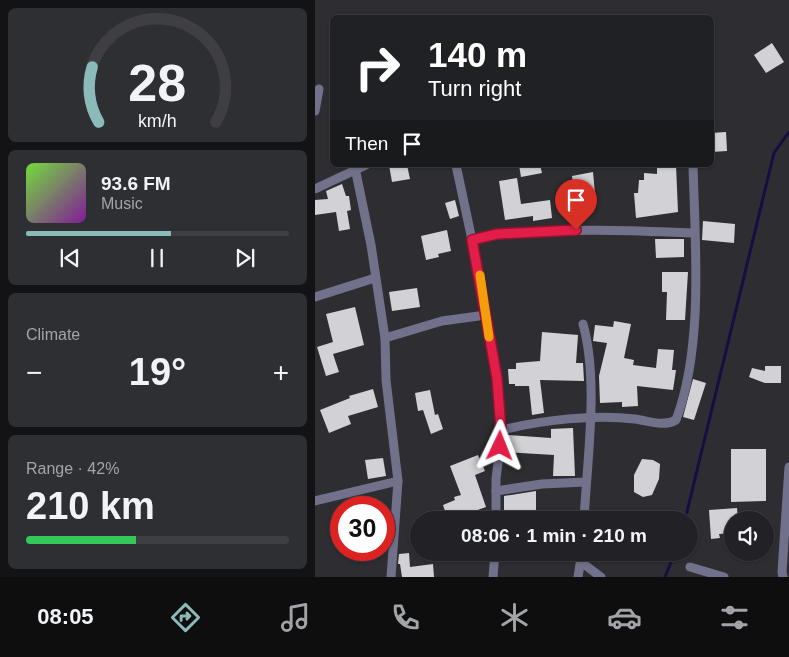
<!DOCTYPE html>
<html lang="en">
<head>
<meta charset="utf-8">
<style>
	:root { --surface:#222226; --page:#2e2f32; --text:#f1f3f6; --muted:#a2a4a7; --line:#3f3f43; --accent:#8bbbb9 }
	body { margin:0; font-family:Helvetica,sans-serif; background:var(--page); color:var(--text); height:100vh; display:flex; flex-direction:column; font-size:19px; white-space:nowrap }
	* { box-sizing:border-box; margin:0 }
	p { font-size:16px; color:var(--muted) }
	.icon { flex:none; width:28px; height:28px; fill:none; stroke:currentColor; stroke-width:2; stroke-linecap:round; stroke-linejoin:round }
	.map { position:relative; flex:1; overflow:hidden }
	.side { display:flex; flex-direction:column; gap:8px; padding:8px; background:#131315; width:315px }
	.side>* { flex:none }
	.guide { position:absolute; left:15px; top:15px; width:384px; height:152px; border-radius:8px; box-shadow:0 1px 4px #0004,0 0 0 1px var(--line); background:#202124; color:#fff; overflow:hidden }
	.controls { position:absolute; left:409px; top:511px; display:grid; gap:10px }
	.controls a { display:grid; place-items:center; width:50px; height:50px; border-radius:50%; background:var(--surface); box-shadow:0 1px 4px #0004,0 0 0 1px var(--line); font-size:25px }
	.speed { position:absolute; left:15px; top:496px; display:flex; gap:10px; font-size:25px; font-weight:700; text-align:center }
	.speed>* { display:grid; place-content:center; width:65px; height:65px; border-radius:50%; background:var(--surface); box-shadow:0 1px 4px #0004,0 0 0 1px var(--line); line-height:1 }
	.speed .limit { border:8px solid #d22; background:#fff; color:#111 }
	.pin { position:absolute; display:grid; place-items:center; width:42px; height:42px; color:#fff; margin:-51px -21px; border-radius:50% 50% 50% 0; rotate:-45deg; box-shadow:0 0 5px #0007 }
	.pin .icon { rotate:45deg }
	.me { position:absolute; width:55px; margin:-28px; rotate:2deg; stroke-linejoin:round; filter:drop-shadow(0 0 4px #0008) }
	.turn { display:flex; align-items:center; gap:18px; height:105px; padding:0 15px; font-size:22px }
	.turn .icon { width:65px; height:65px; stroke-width:2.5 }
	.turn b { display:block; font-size:35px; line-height:42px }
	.then { display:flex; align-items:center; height:48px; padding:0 15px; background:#0003; gap:10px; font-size:19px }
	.big { font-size:38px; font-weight:700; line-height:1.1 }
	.side .tile { flex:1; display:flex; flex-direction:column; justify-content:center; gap:8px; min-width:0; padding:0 18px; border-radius:8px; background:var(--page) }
	.side .dial { align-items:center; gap:0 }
	.dial svg { height:130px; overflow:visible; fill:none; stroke:var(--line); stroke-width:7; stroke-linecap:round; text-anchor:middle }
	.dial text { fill:var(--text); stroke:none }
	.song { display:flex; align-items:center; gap:15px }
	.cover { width:60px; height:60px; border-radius:8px; background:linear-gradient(135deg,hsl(100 70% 55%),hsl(290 70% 35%)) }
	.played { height:5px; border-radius:2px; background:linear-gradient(90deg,var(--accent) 55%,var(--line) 55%) }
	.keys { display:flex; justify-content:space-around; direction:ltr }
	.heat { display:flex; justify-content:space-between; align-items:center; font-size:28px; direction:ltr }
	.charge { height:8px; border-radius:4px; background:linear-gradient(90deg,#34c759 42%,var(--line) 0) }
	.trip { position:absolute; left:95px; top:511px; width:288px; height:50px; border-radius:25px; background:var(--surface); box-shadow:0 1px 4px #0004,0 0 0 1px var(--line); font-weight:700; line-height:50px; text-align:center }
	.menu { display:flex; height:80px; justify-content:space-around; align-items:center; background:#0e0e0f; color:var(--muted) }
	.menu .icon { width:35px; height:35px }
	.menu .current { color:var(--accent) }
	.menu b { font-size:22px; color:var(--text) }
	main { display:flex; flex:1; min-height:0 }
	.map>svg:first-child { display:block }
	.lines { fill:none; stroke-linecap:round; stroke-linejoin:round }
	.stream { stroke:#180d40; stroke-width:3 }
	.building { fill:#d2d2d6 }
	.minor { stroke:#72718c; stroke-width:9 }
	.route-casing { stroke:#92132f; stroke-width:12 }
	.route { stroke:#e11d48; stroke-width:9 }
	.slow { stroke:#f59e0b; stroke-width:9 }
</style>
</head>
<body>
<main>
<section class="side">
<div class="tile dial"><svg viewBox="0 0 100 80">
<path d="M14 69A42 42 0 1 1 86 69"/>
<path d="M14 69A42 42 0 0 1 10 35" stroke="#8bbbb9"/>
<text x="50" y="56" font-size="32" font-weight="700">28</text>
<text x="50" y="72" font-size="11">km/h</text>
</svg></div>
<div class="tile">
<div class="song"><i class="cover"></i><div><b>93.6 FM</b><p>Music</p></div></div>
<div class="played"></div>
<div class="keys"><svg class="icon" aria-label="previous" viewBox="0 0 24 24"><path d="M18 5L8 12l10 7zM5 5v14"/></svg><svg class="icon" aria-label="pause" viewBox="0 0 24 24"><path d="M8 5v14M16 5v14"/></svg><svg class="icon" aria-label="next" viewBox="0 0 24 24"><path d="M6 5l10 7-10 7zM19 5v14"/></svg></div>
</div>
<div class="tile"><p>Climate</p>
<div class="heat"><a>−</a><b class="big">19°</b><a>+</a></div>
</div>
<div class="tile"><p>Range · 42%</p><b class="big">210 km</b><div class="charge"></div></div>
</section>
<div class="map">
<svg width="474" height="577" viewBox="0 0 474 577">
	<rect width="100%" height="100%" fill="#2e2e32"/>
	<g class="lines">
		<!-- stream -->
		<g class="stream">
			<path d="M370,520L459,153L474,132"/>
			<path d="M350,577L360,552"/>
		</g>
	</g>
	<!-- building -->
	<g class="building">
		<path d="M457,43L469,62L451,73L439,55Z"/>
		<path d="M411,132L412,151L396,152V133Z"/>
		<path d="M74,165H92L95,179L77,182Z"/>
		<path d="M204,165H225L227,173L206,177Z"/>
		<path d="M342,165H361L363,212L321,218L319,193H323L324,180H329V173L342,174Z"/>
		<path d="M278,172L280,194L260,197L257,176Z"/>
		<path d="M202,178L206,204L235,200L237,218L218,221V216L190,220L184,181Z"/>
		<path d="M27,184L31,196H34L36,210L32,211L35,229L24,231L21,212L0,215V200L13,199L11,191Z"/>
		<path d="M140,200L144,216L135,219L130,203Z"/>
		<path d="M388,221L420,224L419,243L387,240Z"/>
		<path d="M132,230L136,251L123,254L124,257L111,260L106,236Z"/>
		<path d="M340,239H369V257L341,258Z"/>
		<path d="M347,272H373L370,320H351L352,292H347Z"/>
		<path d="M102,288L105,307L77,311L74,292Z"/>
		<path d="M40,307L49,345L18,354L24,372L11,376L2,347L18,342L11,314Z"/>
		<path d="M299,321L316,324L309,358L319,360L318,365L341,368L343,349L359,350L357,370H361L358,390L322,386L323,406L307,407V402L285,403L284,376L292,343L278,341L280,325L298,327Z"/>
		<path d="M227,332L263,335L261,363H268L269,381L225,380L229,413L217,415L214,386H200V384H194L193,369H201V363L225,361Z"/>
		<path d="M450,366H466V383H450L434,377L437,368L450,371Z"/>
		<path d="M378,379L391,383L379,420L368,417Z"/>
		<path d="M58,389L63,407L33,416L36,424L14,433L5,410L35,398L34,396Z"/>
		<path d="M115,390L120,415L123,414L128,429L116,434L108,410L103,411L100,393Z"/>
		<path d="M258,428L260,476H238L239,455L191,452L193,435L236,438V429Z"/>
		<path d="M416,449H451V501L416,502Z"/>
		<path d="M163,455L170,471L160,475L171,507L157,512L160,520H133L128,505L140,500L139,497L146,495L135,466Z"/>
		<path d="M68,458L71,476L53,479L50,460Z"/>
		<path d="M327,459L338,460L345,464L344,479L337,495L328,497L319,492V475Z"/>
		<path d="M221,491V520H206L205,511H189V496Z"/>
		<path d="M422,508L423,520H418V533L404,534L405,538L396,539L394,510Z"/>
		<path d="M304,510L324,520H298Z"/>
		<path d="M94,553L95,567L118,564L119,577H87L85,564H83L84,554Z"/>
	</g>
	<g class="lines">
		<!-- minor -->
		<g class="minor">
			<path d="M0,111L4,89"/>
			<path d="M141,165L157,240"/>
			<path d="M40,168L56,245L70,338"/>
			<path d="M0,189L51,165"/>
			<path d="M0,297L60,278"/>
			<path d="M268,324C284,381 272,460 269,520"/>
			<path d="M187,430C227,420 279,414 320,419C334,421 349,427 361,420C389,346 380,244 378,165"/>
			<path d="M181,491L227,484L271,482"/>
			<path d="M0,501L83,481"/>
			<path d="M181,520V479L187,430L182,378L157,240C174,234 189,235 206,233C264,228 321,231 379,233"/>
			<path d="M266,562L286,577"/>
			<path d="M375,567L409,577"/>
			<path d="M76,577L83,481L71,380L70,338L127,321L171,315"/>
			<path d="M178,577L180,552"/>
			<path d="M263,577L267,552"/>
			<path d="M468,577L467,572L474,467"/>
		</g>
	</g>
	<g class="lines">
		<!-- route casing -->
		<g class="route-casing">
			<path id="route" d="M185,446L186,430L182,378L157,240L182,234L261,230"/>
		</g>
		<!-- route -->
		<use href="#route" class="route"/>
		<!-- slow -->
		<path class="slow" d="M165,275L174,337"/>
	</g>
</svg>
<div class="controls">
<a><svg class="icon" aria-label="sound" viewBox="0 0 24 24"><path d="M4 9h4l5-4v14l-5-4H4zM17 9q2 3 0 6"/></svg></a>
</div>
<div class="speed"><div class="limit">30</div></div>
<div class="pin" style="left:261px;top:230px;background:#d93025"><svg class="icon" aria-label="arrive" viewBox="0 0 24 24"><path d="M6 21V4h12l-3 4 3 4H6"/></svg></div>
<svg class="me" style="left:185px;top:446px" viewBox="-20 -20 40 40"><path d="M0-17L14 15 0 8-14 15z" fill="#e11d48" stroke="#fff" stroke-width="4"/></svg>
<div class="trip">08:06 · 1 min · 210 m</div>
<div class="guide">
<div class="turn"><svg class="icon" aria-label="right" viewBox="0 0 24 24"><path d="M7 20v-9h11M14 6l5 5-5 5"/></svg><div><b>140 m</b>Turn right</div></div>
<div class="then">Then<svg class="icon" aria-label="arrive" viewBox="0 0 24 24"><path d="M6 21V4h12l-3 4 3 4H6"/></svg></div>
</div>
</div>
</main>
<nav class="menu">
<b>08:05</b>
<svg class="icon current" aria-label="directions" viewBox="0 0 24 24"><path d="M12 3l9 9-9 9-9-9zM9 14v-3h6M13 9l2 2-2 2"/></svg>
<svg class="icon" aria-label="music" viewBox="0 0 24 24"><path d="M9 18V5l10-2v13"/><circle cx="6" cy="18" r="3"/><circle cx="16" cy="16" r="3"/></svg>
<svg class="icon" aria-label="phone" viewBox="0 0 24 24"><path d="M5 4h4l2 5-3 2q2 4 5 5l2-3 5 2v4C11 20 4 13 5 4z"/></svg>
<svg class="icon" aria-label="climate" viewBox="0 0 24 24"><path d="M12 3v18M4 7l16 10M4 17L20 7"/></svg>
<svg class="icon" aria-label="car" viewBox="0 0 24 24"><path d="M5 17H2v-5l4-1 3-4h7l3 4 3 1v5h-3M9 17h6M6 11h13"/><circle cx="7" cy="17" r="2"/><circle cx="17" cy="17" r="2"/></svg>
<svg class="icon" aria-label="filters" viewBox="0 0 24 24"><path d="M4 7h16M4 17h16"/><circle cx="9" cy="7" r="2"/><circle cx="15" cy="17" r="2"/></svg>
</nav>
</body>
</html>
